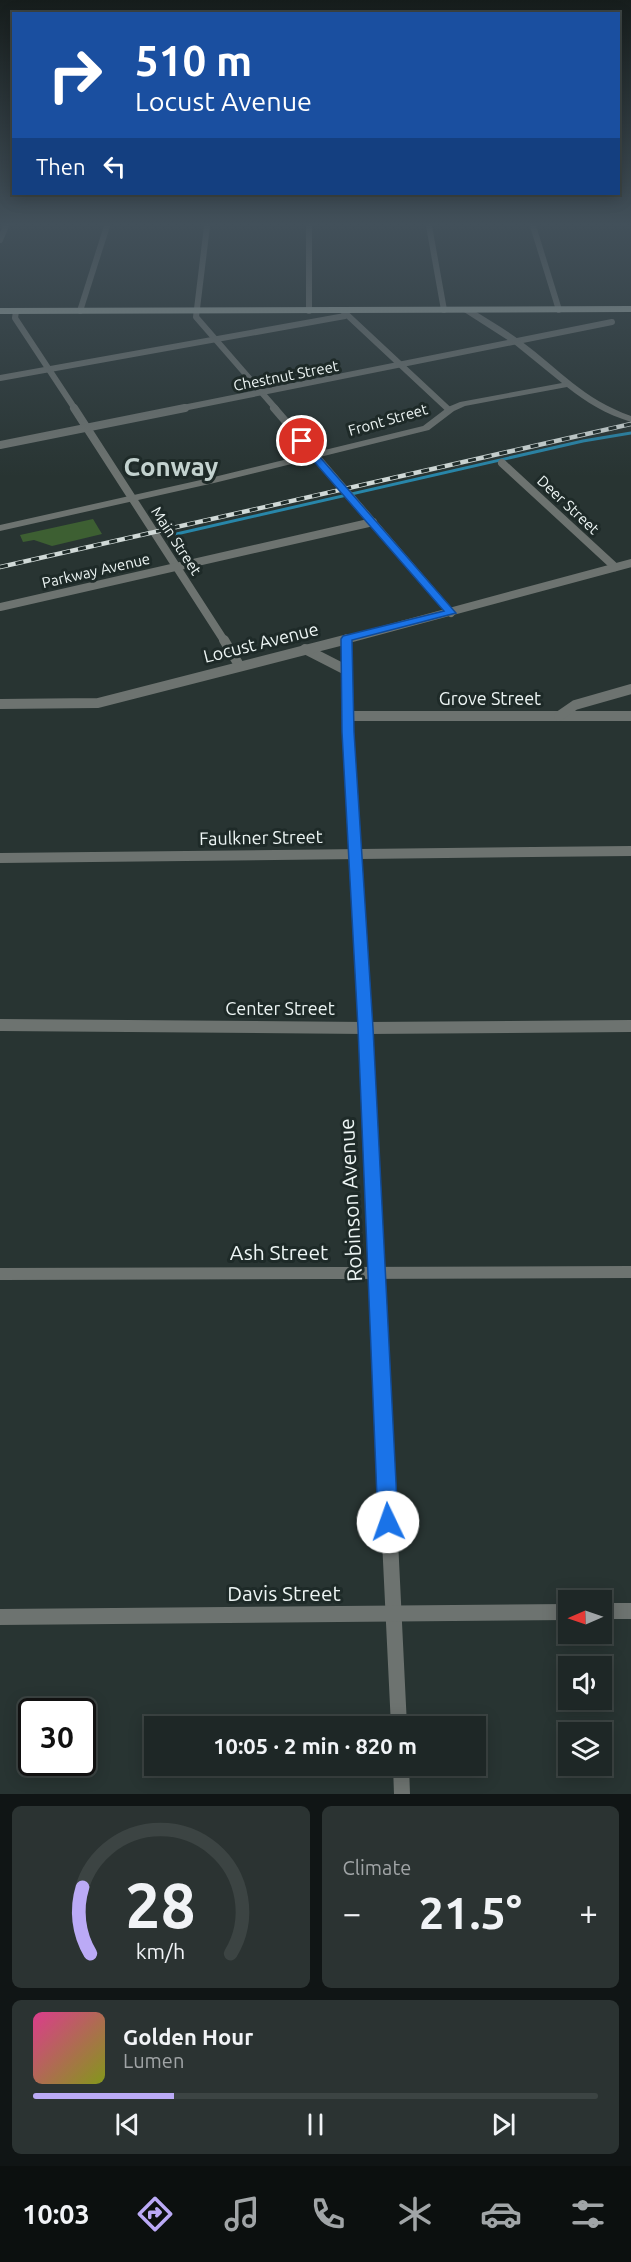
<!DOCTYPE html>
<html lang="en">
<head>
<meta charset="utf-8">
<style>
	:root { --surface:#1e2726; --page:#2b3332; --text:#f1f3f6; --muted:#a1a5a7; --line:#3c4443; --accent:#bbaaf6 }
	body { margin:0; font-family:Ubuntu,sans-serif; background:var(--page); color:var(--text); height:100vh; display:flex; flex-direction:column; font-size:22px; white-space:nowrap }
	* { box-sizing:border-box; margin:0 }
	p { font-size:20px; color:var(--muted) }
	.icon { flex:none; width:33px; height:33px; fill:none; stroke:currentColor; stroke-width:2; stroke-linecap:round; stroke-linejoin:round }
	.map { position:relative; height:1794px; overflow:hidden }
	.drawer { display:flex; flex-direction:column; gap:12px; padding:12px; background:#101515; flex:1 }
	.drawer>* { flex:none }
	.top-card { position:absolute; left:12px; top:12px; width:608px; height:183px; border-radius:0px; box-shadow:0 3px 15px #0003,0 0 0 2px var(--line); background:#1a4fa0; color:#fff; overflow:hidden }
	.needle { width:39px; rotate:268deg }
	.tools { position:absolute; left:558px; top:1590px; display:grid; gap:12px }
	.tools a { display:grid; place-items:center; width:54px; height:54px; border-radius:0px; background:var(--surface); box-shadow:0 3px 15px #0003,0 0 0 2px var(--line); font-size:30px }
	.speed { position:absolute; left:18px; top:1698px; display:flex; gap:12px; font-size:30px; font-weight:700; text-align:center }
	.speed>* { display:grid; place-content:center; width:78px; height:78px; border-radius:50%; background:var(--surface); box-shadow:0 3px 15px #0003,0 0 0 2px var(--line); line-height:1 }
	.speed .limit { border:3px solid #111; border-radius:9px; background:#fff; color:#111 }
	.pin { position:absolute; display:grid; place-items:center; width:51px; height:51px; color:#fff; margin:-26px; border:3px solid #fff; border-radius:50%; box-shadow:0 2px 6px #0007 }
	.me { position:absolute; width:66px; margin:-33px; rotate:357deg; stroke-linejoin:round; filter:drop-shadow(0 0 4px #0008) }
	.turn { display:flex; align-items:center; gap:21px; height:126px; padding:0 24px; font-size:27px }
	.turn .icon { width:78px; height:78px; stroke-width:2.5 }
	.turn b { display:block; font-size:42px; line-height:51px }
	.then { display:flex; align-items:center; height:57px; padding:0 24px; background:#0003; gap:12px; font-size:22px }
	.big { font-size:45px; font-weight:600; line-height:1.1 }
	.drawer .card { flex:1; display:flex; flex-direction:column; justify-content:center; gap:9px; min-width:0; padding:0 21px; border-radius:9px; background:var(--page) }
	.drawer .dial { align-items:center; gap:0 }
	.dial svg { height:156px; overflow:visible; fill:none; stroke:var(--line); stroke-width:7; stroke-linecap:round; text-anchor:middle }
	.dial text { fill:var(--text); stroke:none }
	.song { display:flex; align-items:center; gap:18px }
	.cover { width:72px; height:72px; border-radius:9px; background:linear-gradient(135deg,hsl(330 70% 55%),hsl(70 70% 35%)) }
	.played { height:6px; border-radius:3px; background:linear-gradient(90deg,var(--accent) 25%,var(--line) 25%) }
	.keys { display:flex; justify-content:space-around; direction:ltr }
	.heat { display:flex; justify-content:space-between; align-items:center; font-size:33px; direction:ltr }
	.drawer .tiles { flex:1; display:grid; gap:12px; grid-template-columns:1fr 1fr }
	.card:last-child { grid-column:span 2 }
	.trip { position:absolute; left:144px; top:1716px; width:342px; height:60px; border-radius:0px; background:var(--surface); box-shadow:0 3px 15px #0003,0 0 0 2px var(--line); font-weight:600; line-height:60px; text-align:center }
	.tab-bar { display:flex; height:96px; justify-content:space-around; align-items:center; background:#0c100f; color:var(--muted) }
	.tab-bar .icon { width:42px; height:42px }
	.tab-bar .active { color:var(--accent) }
	.tab-bar b { font-size:27px; color:var(--text) }
	.map>svg:first-child { display:block }
	.green { fill:#3d5f32 }
	.lines { fill:none; stroke-linecap:round; stroke-linejoin:round }
	.stream { stroke:#2886a9; stroke-width:3 }
	.minor-far4 { stroke:#6d7370; stroke-width:6 }
	.minor-far3 { stroke:#6d7370; stroke-width:8 }
	.minor-far2 { stroke:#6d7370; stroke-width:10 }
	.minor-far1 { stroke:#6d7370; stroke-width:12 }
	.minor { stroke:#6d7370; stroke-width:16 }
	.tertiary { fill:#6d7370; fill-rule:evenodd }
	.primary { fill:#a9b4ae; fill-rule:evenodd }
	.rail-casing { stroke:#d0d9d7; stroke-width:4.5 }
	.rail { stroke:#1e2a28; stroke-width:3; stroke-dasharray:8; stroke-linecap:butt }
	.route { fill:#1a73e8; stroke:#114b97; stroke-width:1.5 }
	.labels { text-anchor:middle; stroke-width:6; stroke-linejoin:round; paint-order:stroke }
	.far-street-label { font-size:15px; fill:#edf5f4; stroke:#1e2a28 }
	.street-label { font-size:18px; fill:#edf5f4; stroke:#1e2a28 }
	.near-street-label { font-size:21px; fill:#edf5f4; stroke:#1e2a28 }
	.far-town-label { font-size:26px; font-weight:bold; fill:#c3d2cf; stroke:#1e2a28 }
</style>
</head>
<body>
<div class="map">
<svg width="631" height="1794" viewBox="0 0 631 1794">
	<rect width="100%" height="100%" fill="#283432"/>
	<!-- green -->
	<path class="green" d="M93,519L102,534L52,546L34,540L23,542L20,535Z"/>
	<g class="lines">
		<!-- stream -->
		<path class="stream" d="M172,535L583,441L631,433"/>
		<!-- minor-far4 -->
		<g class="minor-far4">
			<path d="M207,226L196,317L276,409"/>
			<path d="M309,226V311"/>
			<path d="M429,226L444,310"/>
			<path d="M533,226L559,310"/>
			<path d="M0,240L6,226"/>
			<path d="M16,311L15,318L75,409"/>
			<path d="M80,311L107,226"/>
			<path d="M343,311L448,409"/>
			<path d="M0,378L345,316"/>
			<path d="M178,409L612,322"/>
		</g>
		<!-- minor-far3 -->
		<g class="minor-far3">
			<path d="M74,408L225,642"/>
			<path d="M274,408L451,613"/>
			<path d="M0,445L185,408"/>
			<path d="M502,463L615,567"/>
			<path d="M0,607L373,522"/>
			<path d="M347,638V642"/>
			<path d="M338,642L631,563"/>
		</g>
		<!-- minor-far2 -->
		<g class="minor-far2">
			<path d="M224,640L239,665"/>
			<path d="M347,640L348,732L361,938"/>
			<path d="M305,649L348,671"/>
			<path d="M0,704L98,703L344,640"/>
			<path d="M349,716H631"/>
			<path d="M559,716L575,705L631,689"/>
			<path d="M0,858L631,851"/>
		</g>
		<!-- minor-far1 -->
		<g class="minor-far1">
			<path d="M360,936L380,1315"/>
			<path d="M0,1025L366,1028L631,1026"/>
			<path d="M0,1274L631,1272"/>
		</g>
		<!-- minor -->
		<g class="minor">
			<path d="M379,1313L399,1726"/>
			<path d="M602,1611H631"/>
			<path d="M0,1617L568,1612"/>
			<path d="M401,1766L402,1794"/>
		</g>
		<!-- tertiary -->
		<path class="tertiary" d="M464,308H470C487,319 505,329 521,341C560,370 583,399 631,416V422C606,414 587,403 567,387L465,406L454,411L429,430L214,483L0,531V525L214,477L423,426L448,407L460,402L562,383L514,344L464,312Z"/>
		<!-- primary -->
		<path class="primary" d="M631,306V312L0,314V308Z"/>
		<!-- rail casing -->
		<g class="rail-casing">
			<path id="rail" d="M0,567L631,424"/>
		</g>
		<!-- rail -->
		<use href="#rail" class="rail"/>
	</g>
	<!-- sky -->
	<linearGradient id="sky" x2="0" y2="1"><stop stop-color="#161d1c"/><stop offset="0.47" stop-color="#42505a"/><stop offset="1" stop-color="#42505a" stop-opacity="0"/></linearGradient>
	<rect width="631" height="477" fill="url(#sky)"/>
	<!-- route -->
	<path class="route" d="M302,439L305,440L456,613L352,640L354,732L373,1028L398,1522L395,1529L388,1532L381,1529L378,1522L358,1028L342,732L341,639L343,636L444,611L298,443V440Z"/>
	<g class="labels">
		<!-- far-street labels -->
		<g class="far-street-label">
			<text transform="translate(286 376) rotate(-11)" y="5">Chestnut Street</text>
			<text transform="translate(388 420) rotate(-16)" y="5">Front Street</text>
			<text transform="translate(568 505) rotate(43)" y="5">Deer Street</text>
			<text transform="translate(176 541) rotate(57)" y="5">Main Street</text>
			<text transform="translate(96 571) rotate(-13)" y="5">Parkway Avenue</text>
		</g>
		<!-- street labels -->
		<g class="street-label">
			<text transform="translate(261 643) rotate(-14)" y="6">Locust Avenue</text>
			<text x="490" y="705">Grove Street</text>
			<text transform="translate(261 838) rotate(-1)" y="6">Faulkner Street</text>
			<text x="280" y="1015">Center Street</text>
		</g>
		<!-- near-street labels -->
		<g class="near-street-label">
			<text transform="translate(351 1200) rotate(-93)" y="7">Robinson Avenue</text>
			<text x="279" y="1260">Ash Street</text>
			<text x="284" y="1601">Davis Street</text>
		</g>
		<!-- far-town labels -->
		<g class="far-town-label">
			<text x="171" y="476">Conway</text>
		</g>
	</g>
</svg>
<div class="tools">
<a><svg class="needle" viewBox="-14 -14 28 28"><path d="M0-13l5 13h-10z" fill="#e53935"/><path d="M0 13l5-13h-10z" fill="#a1a5a7"/></svg></a>
<a><svg class="icon" aria-label="sound" viewBox="0 0 24 24"><path d="M4 9h4l5-4v14l-5-4H4zM17 9q2 3 0 6"/></svg></a>
<a><svg class="icon" aria-label="layers" viewBox="0 0 24 24"><path d="M12 4l9 5-9 5-9-5zM3 14l9 5 9-5"/></svg></a>
</div>
<div class="speed"><div class="limit">30</div></div>
<div class="pin" style="left:302px;top:441px;background:#d93025"><svg class="icon" aria-label="arrive" viewBox="0 0 24 24"><path d="M6 21V4h12l-3 4 3 4H6"/></svg></div>
<svg class="me" style="left:388px;top:1522px" viewBox="-20 -20 40 40"><circle r="19" fill="#fff"/><path d="M0-13L10 11 0 6-10 11z" fill="#1a73e8"/></svg>
<div class="trip">10:05 · 2 min · 820 m</div>
<div class="top-card">
<div class="turn"><svg class="icon" aria-label="right" viewBox="0 0 24 24"><path d="M7 20v-9h11M14 6l5 5-5 5"/></svg><div><b>510 m</b>Locust Avenue</div></div>
<div class="then">Then<svg class="icon" aria-label="left" viewBox="0 0 24 24"><path d="M17 20v-9H6M10 6l-5 5 5 5"/></svg></div>
</div>
</div>
<section class="drawer">
<div class="tiles">
<div class="card dial"><svg viewBox="0 0 100 80">
<path d="M14 69A42 42 0 1 1 86 69"/>
<path d="M14 69A42 42 0 0 1 10 35" stroke="#bbaaf6"/>
<text x="50" y="56" font-size="32" font-weight="700">28</text>
<text x="50" y="72" font-size="11">km/h</text>
</svg></div>
<div class="card"><p>Climate</p>
<div class="heat"><a>−</a><b class="big">21.5°</b><a>+</a></div>
</div>
<div class="card">
<div class="song"><i class="cover"></i><div><b>Golden Hour</b><p>Lumen</p></div></div>
<div class="played"></div>
<div class="keys"><svg class="icon" aria-label="previous" viewBox="0 0 24 24"><path d="M18 5L8 12l10 7zM5 5v14"/></svg><svg class="icon" aria-label="pause" viewBox="0 0 24 24"><path d="M8 5v14M16 5v14"/></svg><svg class="icon" aria-label="next" viewBox="0 0 24 24"><path d="M6 5l10 7-10 7zM19 5v14"/></svg></div>
</div>
</div>
</section>
<nav class="tab-bar">
<b>10:03</b>
<svg class="icon active" aria-label="directions" viewBox="0 0 24 24"><path d="M12 3l9 9-9 9-9-9zM9 14v-3h6M13 9l2 2-2 2"/></svg>
<svg class="icon" aria-label="music" viewBox="0 0 24 24"><path d="M9 18V5l10-2v13"/><circle cx="6" cy="18" r="3"/><circle cx="16" cy="16" r="3"/></svg>
<svg class="icon" aria-label="phone" viewBox="0 0 24 24"><path d="M5 4h4l2 5-3 2q2 4 5 5l2-3 5 2v4C11 20 4 13 5 4z"/></svg>
<svg class="icon" aria-label="climate" viewBox="0 0 24 24"><path d="M12 3v18M4 7l16 10M4 17L20 7"/></svg>
<svg class="icon" aria-label="car" viewBox="0 0 24 24"><path d="M5 17H2v-5l4-1 3-4h7l3 4 3 1v5h-3M9 17h6M6 11h13"/><circle cx="7" cy="17" r="2"/><circle cx="17" cy="17" r="2"/></svg>
<svg class="icon" aria-label="filters" viewBox="0 0 24 24"><path d="M4 7h16M4 17h16"/><circle cx="9" cy="7" r="2"/><circle cx="15" cy="17" r="2"/></svg>
</nav>
</body>
</html>
